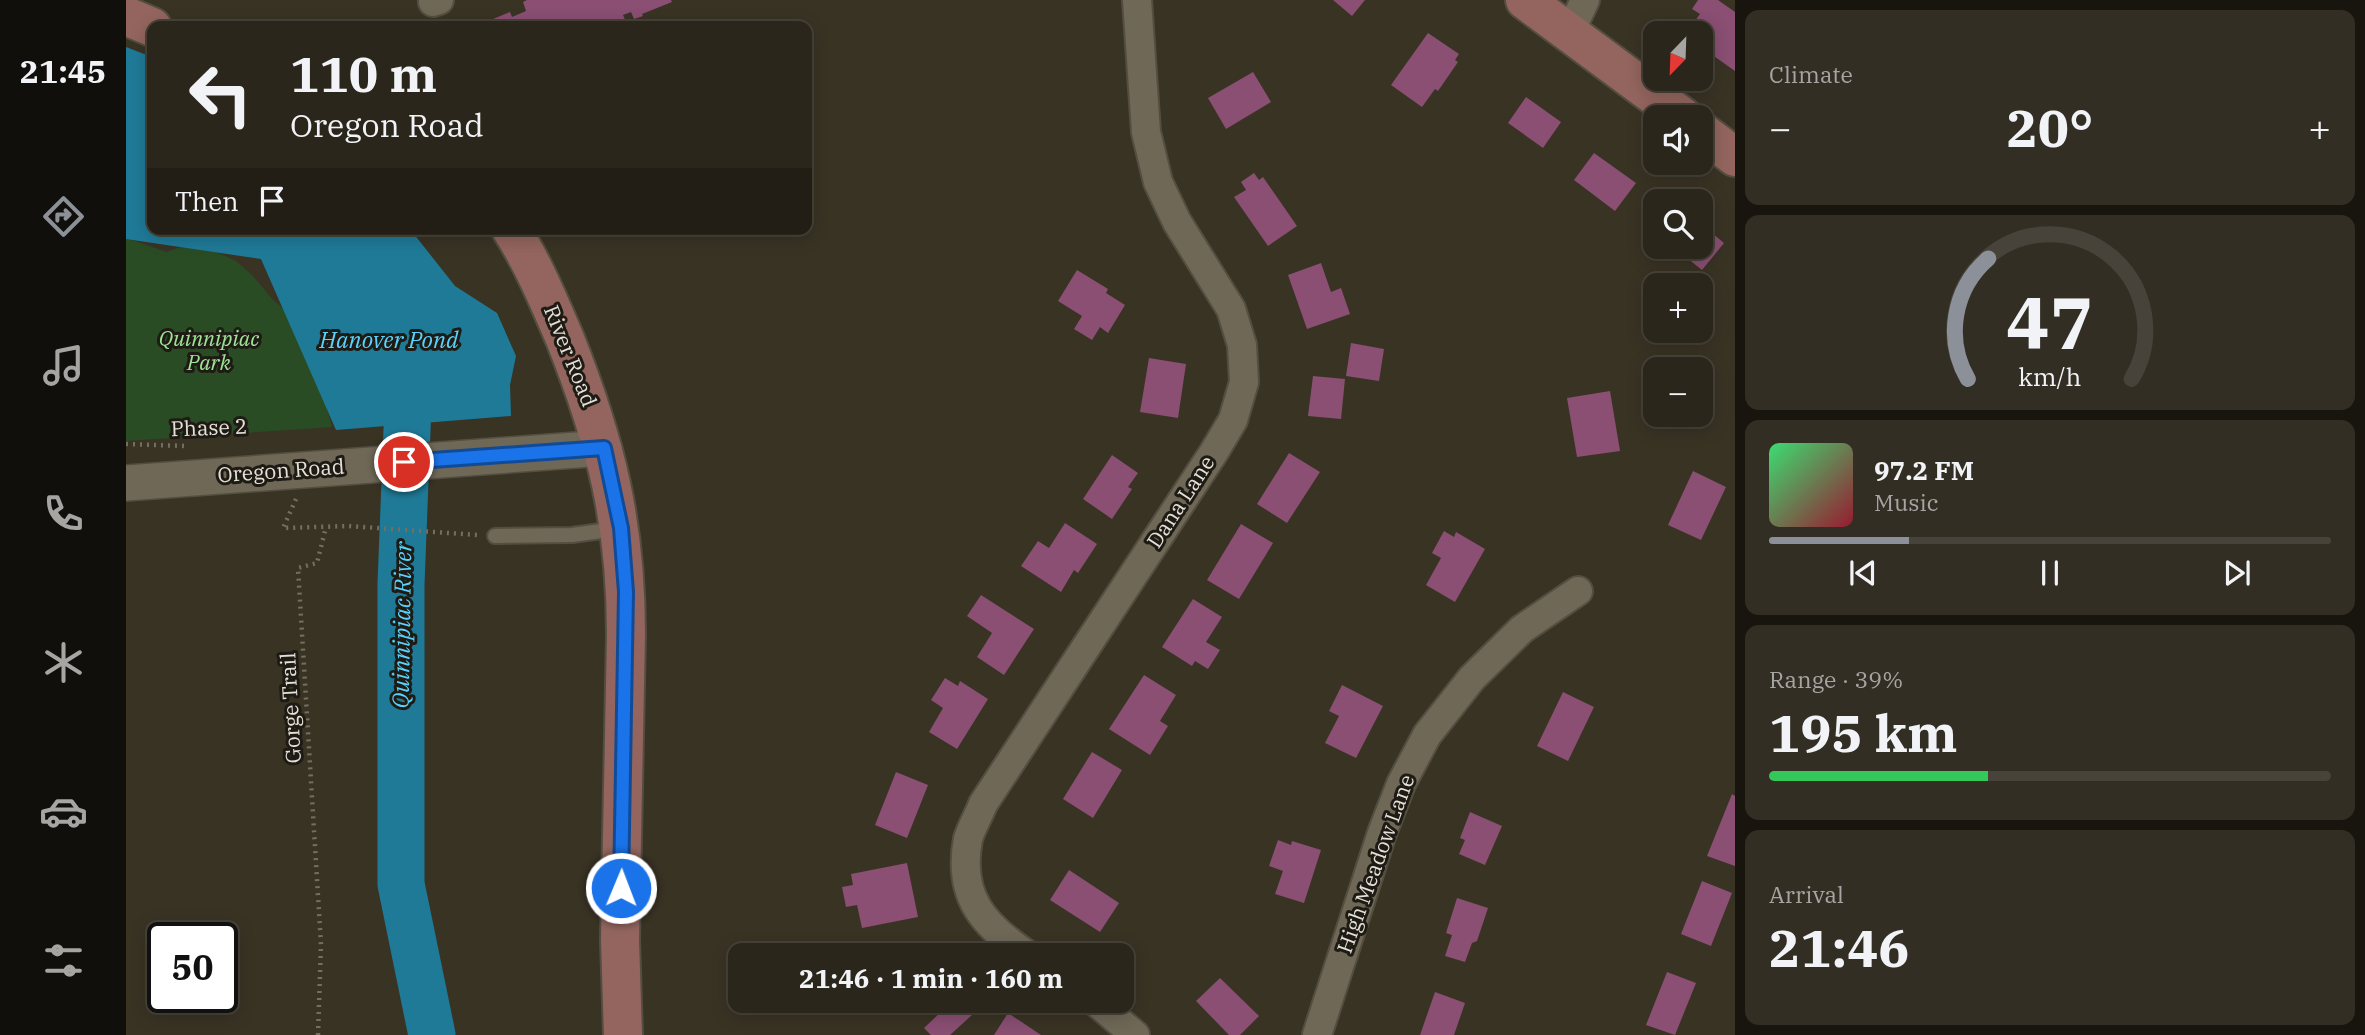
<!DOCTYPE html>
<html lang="en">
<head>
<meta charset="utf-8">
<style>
	:root { --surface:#2b261b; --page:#332e24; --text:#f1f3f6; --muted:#a6a5a3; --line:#47433a; --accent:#8c9099 }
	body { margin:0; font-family:"IBM Plex Serif",serif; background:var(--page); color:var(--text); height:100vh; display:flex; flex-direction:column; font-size:26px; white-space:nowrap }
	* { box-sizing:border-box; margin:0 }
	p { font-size:23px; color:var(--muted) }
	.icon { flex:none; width:38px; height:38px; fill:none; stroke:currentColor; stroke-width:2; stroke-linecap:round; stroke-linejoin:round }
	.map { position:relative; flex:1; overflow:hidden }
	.sheet { display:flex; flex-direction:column; gap:10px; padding:10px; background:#18150f; width:630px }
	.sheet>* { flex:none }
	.hud { position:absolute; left:21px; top:21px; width:665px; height:214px; border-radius:14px; box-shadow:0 4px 18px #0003,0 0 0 2px var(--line); background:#2b261b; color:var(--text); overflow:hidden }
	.needle { width:46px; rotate:203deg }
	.controls { position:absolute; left:1517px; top:21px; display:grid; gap:14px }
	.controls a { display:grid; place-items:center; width:70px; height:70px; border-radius:14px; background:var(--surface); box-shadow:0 4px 18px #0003,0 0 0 2px var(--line); font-size:35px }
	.speed { position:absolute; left:21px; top:922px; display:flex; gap:14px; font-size:35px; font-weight:700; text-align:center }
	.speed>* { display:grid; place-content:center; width:91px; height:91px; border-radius:50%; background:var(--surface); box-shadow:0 4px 18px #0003,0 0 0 2px var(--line); line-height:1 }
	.speed .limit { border:4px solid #111; border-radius:10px; background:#fff; color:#111 }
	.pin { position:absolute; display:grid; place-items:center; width:60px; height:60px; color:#fff; margin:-30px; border:4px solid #fff; border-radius:50%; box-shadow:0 2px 7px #0007 }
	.me { position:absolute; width:77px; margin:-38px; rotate:1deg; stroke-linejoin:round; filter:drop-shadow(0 0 5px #0008) }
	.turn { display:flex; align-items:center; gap:24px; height:147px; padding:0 28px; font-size:32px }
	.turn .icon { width:91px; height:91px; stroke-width:2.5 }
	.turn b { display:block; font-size:49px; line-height:60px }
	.then { display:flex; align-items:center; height:66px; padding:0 28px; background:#0003; gap:14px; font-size:26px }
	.big { font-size:52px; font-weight:800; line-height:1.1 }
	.sheet .card { flex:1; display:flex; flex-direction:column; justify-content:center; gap:10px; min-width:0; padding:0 24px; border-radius:14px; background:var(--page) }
	.sheet .dial { align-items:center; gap:0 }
	.dial svg { height:182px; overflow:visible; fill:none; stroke:var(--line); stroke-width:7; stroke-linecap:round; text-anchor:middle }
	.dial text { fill:var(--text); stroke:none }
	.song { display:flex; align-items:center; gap:21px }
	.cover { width:84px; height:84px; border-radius:10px; background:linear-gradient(135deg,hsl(140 70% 55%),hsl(350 70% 35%)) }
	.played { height:7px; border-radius:4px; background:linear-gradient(90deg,var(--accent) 25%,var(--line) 25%) }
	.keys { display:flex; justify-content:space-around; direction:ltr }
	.heat { display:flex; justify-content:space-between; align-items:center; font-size:38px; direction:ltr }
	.charge { height:10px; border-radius:5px; background:linear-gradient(90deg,#34c759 39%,var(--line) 0) }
	.trip { position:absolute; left:602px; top:943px; width:406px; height:70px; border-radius:14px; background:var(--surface); box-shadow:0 4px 18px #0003,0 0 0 2px var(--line); font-weight:800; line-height:70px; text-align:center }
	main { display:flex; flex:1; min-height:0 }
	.dock { display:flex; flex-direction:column; width:126px; justify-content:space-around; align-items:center; background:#110f0b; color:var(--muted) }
	.dock .icon { width:49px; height:49px }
	.dock .current { color:var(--accent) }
	.dock b { font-size:32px; color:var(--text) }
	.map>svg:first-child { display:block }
	.green { fill:#294c25 }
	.water { fill:#1f7a98 }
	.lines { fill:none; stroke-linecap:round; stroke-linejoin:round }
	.river { stroke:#1f7a98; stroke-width:47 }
	.building { fill:#8a4f73 }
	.service-casing { stroke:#544e41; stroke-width:18 }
	.minor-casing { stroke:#544e41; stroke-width:32 }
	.tertiary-casing { stroke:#544e41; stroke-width:38 }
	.secondary-casing { stroke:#544e41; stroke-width:42 }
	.path { stroke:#746f62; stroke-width:4.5; stroke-dasharray:2 5; stroke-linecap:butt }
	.service { stroke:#6f6857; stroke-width:14 }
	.minor { stroke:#6f6857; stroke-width:28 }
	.tertiary { stroke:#6f6857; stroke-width:35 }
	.secondary { stroke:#93655e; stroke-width:38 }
	.route-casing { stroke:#114b97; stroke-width:18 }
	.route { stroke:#1a73e8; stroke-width:12 }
	.labels { text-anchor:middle; stroke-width:6; stroke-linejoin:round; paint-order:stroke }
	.park-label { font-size:21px; font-style:italic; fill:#a0e499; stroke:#1e1b14 }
	.street-label { font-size:21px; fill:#e5e1d8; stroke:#1e1b14 }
	.water-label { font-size:23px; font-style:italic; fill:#59d2fe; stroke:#1e1b14 }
</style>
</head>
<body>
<main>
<nav class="dock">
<b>21:45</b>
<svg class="icon current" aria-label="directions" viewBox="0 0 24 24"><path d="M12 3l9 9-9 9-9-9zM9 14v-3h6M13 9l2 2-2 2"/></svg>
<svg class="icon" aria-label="music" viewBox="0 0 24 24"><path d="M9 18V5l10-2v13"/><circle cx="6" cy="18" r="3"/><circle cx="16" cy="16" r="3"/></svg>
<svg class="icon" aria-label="phone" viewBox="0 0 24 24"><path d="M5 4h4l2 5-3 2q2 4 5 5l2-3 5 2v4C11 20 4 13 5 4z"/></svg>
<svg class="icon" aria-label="climate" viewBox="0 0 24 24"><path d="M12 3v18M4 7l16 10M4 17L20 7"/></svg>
<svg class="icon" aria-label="car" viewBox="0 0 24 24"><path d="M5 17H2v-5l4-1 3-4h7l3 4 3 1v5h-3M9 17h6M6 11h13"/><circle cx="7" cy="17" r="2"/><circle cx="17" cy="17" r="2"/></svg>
<svg class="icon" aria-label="filters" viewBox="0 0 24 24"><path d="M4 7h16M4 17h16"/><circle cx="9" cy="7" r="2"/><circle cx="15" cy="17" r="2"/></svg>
</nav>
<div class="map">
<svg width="1609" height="1035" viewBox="0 0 1609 1035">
	<rect width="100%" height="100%" fill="#393324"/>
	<!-- green -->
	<path class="green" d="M0,238L41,252L60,245L86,250L110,261L127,276L147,300L168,318L194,384L206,427L0,441Z"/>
	<!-- water -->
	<path class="water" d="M0,47L26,57V229H284L329,286L371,313L390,356L384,385L385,416L210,430L135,259L0,239Z"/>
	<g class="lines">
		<!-- river -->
		<path class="river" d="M274,362L283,379L275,584V884L306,1035"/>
	</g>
	<!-- building -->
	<g class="building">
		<path d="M401,0H545L546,2L516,14L517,16L508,19L505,12L497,15L500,22L488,26L484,22L475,26H356L355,24L384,12L386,17L400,11L397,2Z"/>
		<path d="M1207,0H1239L1226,16Z"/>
		<path d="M1572,0H1592L1609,12V71L1575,47V33H1560L1574,14L1566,9Z"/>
		<path d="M1302,33L1333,54L1329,60L1332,62L1312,91L1309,89L1296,107L1265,85Z"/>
		<path d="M1127,72L1145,102L1100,129L1082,98Z"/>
		<path d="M1400,97L1435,122L1417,148L1382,123Z"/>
		<path d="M1468,153L1510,183L1489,211L1448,180Z"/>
		<path d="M1128,173L1133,180L1137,177L1171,226L1142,246L1108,197L1120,190L1115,182Z"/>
		<path d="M1575,224L1598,243L1576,270L1547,247H1575Z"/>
		<path d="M1195,263L1205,292L1215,288L1224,314L1181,329L1162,275Z"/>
		<path d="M951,270L982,289L980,293L999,305L982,333L974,327L966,340L948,329L956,316L932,301Z"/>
		<path d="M1225,343L1258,349L1253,381L1220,376Z"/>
		<path d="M1023,358L1060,364L1052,418L1014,412Z"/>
		<path d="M1187,376L1219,379L1215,419L1182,416Z"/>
		<path d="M1484,391L1494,451L1451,457L1441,398Z"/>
		<path d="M1163,453L1194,472L1161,523L1131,504Z"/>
		<path d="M986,455L1012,473L1002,487L1006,489L986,519L957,499Z"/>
		<path d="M1567,471L1600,487L1575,540L1542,525Z"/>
		<path d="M939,523L971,544L952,573L948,570L935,592L895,566L912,541L923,548Z"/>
		<path d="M1115,524L1147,543L1113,599L1081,580Z"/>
		<path d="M1318,531L1328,537L1330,532L1359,549L1329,602L1300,585L1315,558L1306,553Z"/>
		<path d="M855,595L908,629L878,675L851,657L866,633L841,616Z"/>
		<path d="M1067,599L1096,617L1080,642L1094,650L1082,669L1069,661L1066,666L1036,647Z"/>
		<path d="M1018,675L1050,695L1034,721L1042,726L1024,755L983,729Z"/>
		<path d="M819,678L832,686L834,681L862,699L831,749L803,732L817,708L805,700Z"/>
		<path d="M1216,685L1257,706L1230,758L1199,743L1213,716L1203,711Z"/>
		<path d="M1437,692L1468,707L1442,761L1411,746Z"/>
		<path d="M966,752L996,770L967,818L937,799Z"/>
		<path d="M770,772L802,785L781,838L749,825Z"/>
		<path d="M1606,794L1609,796V866L1581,856Z"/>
		<path d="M1344,812L1376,826L1359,865L1333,854L1339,840L1334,838Z"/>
		<path d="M1152,840L1165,845L1166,841L1195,850L1178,903L1149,894L1157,871L1143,866Z"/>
		<path d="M781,863L792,917L736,928L731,905L720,907L716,887L727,885L725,874Z"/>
		<path d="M943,870L993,903L974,932L924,900Z"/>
		<path d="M1576,881L1606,893L1585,946L1555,934Z"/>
		<path d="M1331,898L1362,908L1351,941L1346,943L1339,962L1319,956L1326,935L1320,933Z"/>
		<path d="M805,948L812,956H796Z"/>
		<path d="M1541,972L1570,983L1549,1035L1520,1025Z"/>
		<path d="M1094,978L1133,1016L1114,1035H1103L1070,1001Z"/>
		<path d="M1309,992L1339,1003L1328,1035H1294Z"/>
		<path d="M808,1001H854L857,1005L824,1035H805L798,1028L817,1010Z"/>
		<path d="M882,1013L915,1035H868Z"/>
	</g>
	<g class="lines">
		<!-- service casing -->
		<g class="service-casing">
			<path id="service" d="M369,536L446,535L490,529"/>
		</g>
		<!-- minor casing -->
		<g class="minor-casing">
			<g id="minor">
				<path d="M307,2L313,0"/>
				<path d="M1444,32L1459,0"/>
				<path d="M903,956C858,926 831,897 842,839C845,828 853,815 857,804L1088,452L1107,420L1118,382L1116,345L1105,309L1051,222L1032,182L1020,132L1011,0"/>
				<path d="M969,1001L1009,1035"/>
				<path d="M1191,1035L1256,833L1275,784L1301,735L1346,678L1396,629L1452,591"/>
			</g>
		</g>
		<!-- tertiary casing -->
		<g class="tertiary-casing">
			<path id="tertiary" d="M0,483L478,448"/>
		</g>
		<!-- secondary casing -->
		<g class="secondary-casing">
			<g id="secondary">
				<path d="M1399,0L1557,117"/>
				<path d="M0,16L26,27"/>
				<path d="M1575,131L1609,157"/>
				<path d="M385,229C407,263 423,302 439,339C480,442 500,523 500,634L494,940L497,1035"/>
			</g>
		</g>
		<!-- path -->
		<g class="path">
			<path d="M0,444L61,446"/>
			<path d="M170,499L157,528L223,526L351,535"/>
			<path d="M192,1035L195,945L172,568L191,563L200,527"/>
		</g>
		<!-- service -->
		<use href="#service" class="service"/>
		<!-- minor -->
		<use href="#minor" class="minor"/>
		<!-- tertiary -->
		<use href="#tertiary" class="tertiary"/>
		<!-- secondary -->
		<use href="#secondary" class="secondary"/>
	</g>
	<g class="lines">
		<!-- route casing -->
		<g class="route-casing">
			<path id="route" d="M278,462L478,448L495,528L500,592L495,888"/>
		</g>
		<!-- route -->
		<use href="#route" class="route"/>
	</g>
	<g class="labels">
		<!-- park labels -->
		<g class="park-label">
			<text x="83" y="346">Quinnipiac<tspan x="83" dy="24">Park</tspan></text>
		</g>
		<!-- street labels -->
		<g class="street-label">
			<text transform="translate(444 356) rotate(68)" y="7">River Road</text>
			<text transform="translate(83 428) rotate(-2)" y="7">Phase 2</text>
			<text transform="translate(155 471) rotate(-4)" y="7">Oregon Road</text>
			<text transform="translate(1055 502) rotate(-57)" y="7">Dana Lane</text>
			<text transform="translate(165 708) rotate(-93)" y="7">Gorge Trail</text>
			<text transform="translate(1250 864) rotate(-70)" y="7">High Meadow Lane</text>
		</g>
		<!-- water labels -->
		<g class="water-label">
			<text x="263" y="348">Hanover Pond</text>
			<text transform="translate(276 625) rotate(-89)" y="8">Quinnipiac River</text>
		</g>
	</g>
</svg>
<div class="controls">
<a><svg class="needle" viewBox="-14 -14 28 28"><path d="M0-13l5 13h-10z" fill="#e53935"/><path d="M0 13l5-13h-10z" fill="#a6a5a3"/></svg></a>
<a><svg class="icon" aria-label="sound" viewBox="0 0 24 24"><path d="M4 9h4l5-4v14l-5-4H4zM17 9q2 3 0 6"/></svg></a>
<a><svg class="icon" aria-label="search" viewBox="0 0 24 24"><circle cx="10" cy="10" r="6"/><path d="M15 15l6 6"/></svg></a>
<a>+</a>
<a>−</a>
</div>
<div class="speed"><div class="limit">50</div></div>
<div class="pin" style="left:278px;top:462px;background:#d93025"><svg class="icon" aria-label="arrive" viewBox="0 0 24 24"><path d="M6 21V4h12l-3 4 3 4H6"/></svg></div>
<svg class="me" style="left:495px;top:888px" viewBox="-20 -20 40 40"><circle r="17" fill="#1a73e8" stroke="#fff" stroke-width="3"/><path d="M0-11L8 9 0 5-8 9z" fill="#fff"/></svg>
<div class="trip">21:46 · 1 min · 160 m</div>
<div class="hud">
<div class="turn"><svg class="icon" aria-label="left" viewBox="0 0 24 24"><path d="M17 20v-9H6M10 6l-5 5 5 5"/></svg><div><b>110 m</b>Oregon Road</div></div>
<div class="then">Then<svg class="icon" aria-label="arrive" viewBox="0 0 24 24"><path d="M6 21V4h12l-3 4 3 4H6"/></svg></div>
</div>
</div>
<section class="sheet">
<div class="card"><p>Climate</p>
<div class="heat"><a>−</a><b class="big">20°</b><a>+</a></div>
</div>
<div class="card dial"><svg viewBox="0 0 100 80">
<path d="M14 69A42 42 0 1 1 86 69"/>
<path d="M14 69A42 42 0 0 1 23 16" stroke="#8c9099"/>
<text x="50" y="56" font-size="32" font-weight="700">47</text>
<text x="50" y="72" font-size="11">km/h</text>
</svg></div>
<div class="card">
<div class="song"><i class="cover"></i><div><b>97.2 FM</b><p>Music</p></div></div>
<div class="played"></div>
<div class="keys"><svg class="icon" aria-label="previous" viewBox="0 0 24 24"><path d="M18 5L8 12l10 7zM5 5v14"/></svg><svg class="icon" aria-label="pause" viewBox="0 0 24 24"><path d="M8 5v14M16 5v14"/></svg><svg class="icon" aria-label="next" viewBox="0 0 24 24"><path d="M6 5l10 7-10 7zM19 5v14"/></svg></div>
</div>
<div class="card"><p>Range · 39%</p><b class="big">195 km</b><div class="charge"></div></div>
<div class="card"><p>Arrival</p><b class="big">21:46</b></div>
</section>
</main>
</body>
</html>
